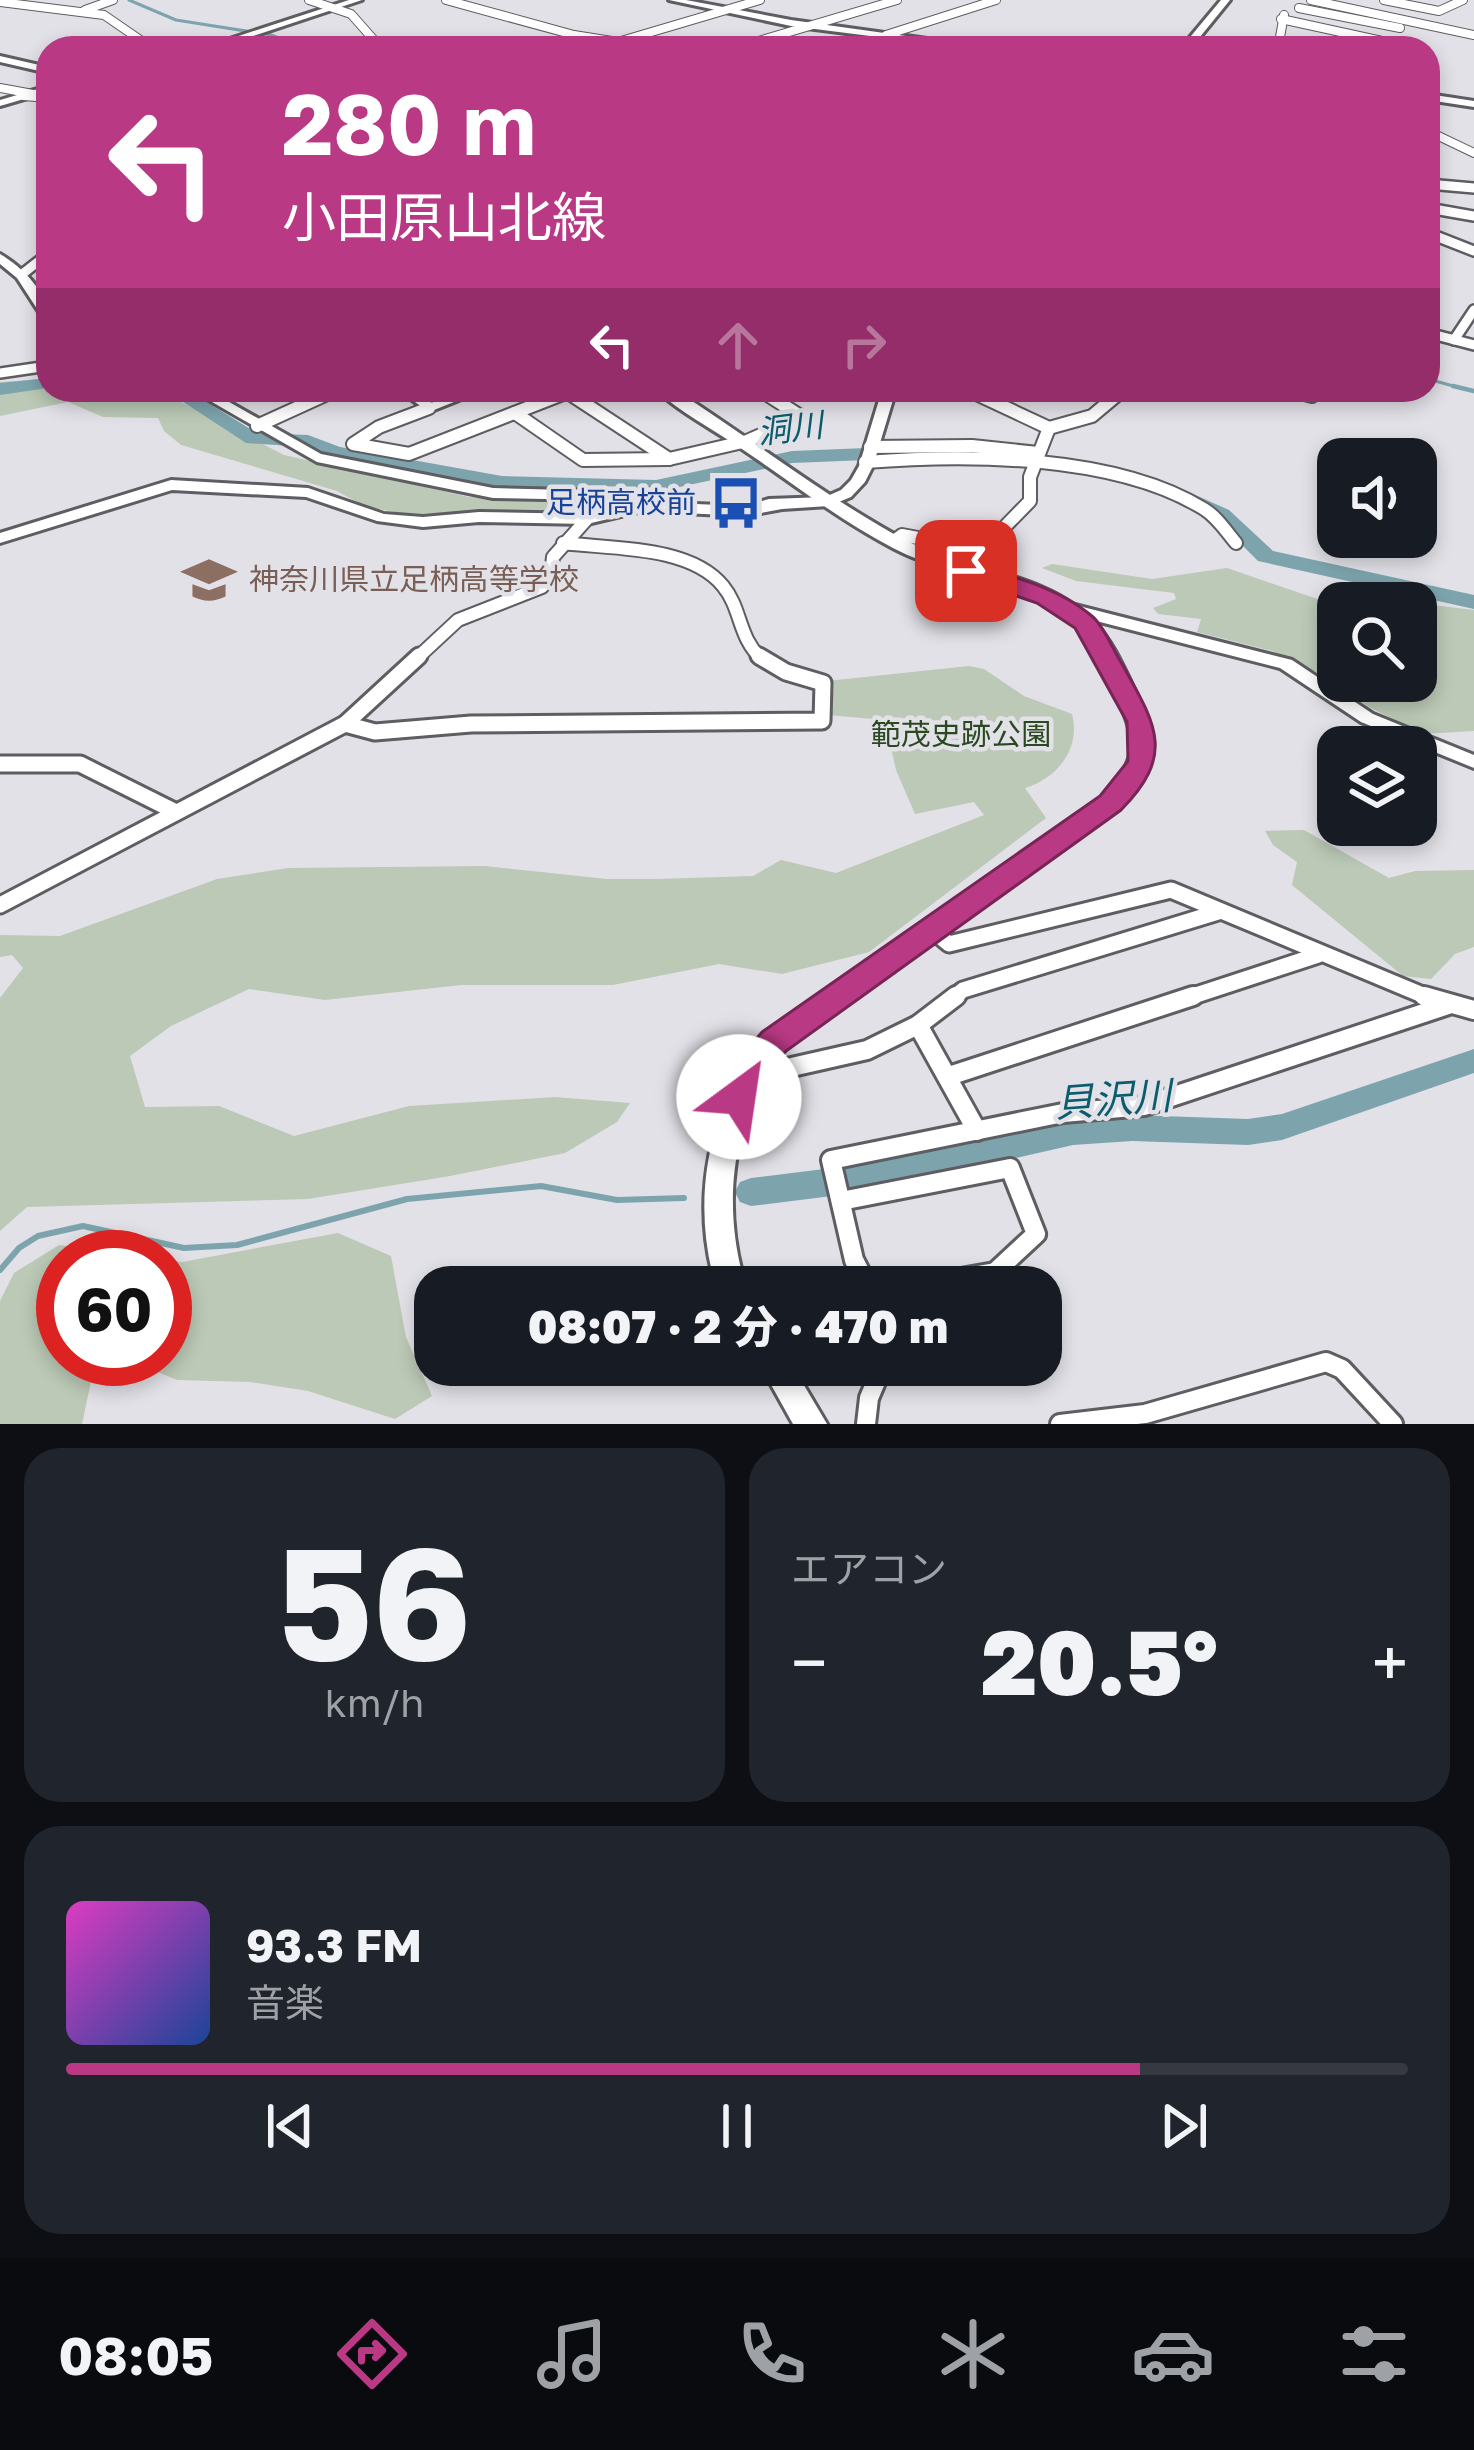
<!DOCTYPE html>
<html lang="ja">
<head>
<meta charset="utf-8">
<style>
	:root { --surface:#171b24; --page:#20242c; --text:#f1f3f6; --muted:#9ea1a6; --line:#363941; --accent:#b93984 }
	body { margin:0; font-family:"Golos Text","Noto Sans JP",sans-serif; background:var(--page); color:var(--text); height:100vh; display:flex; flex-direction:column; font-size:45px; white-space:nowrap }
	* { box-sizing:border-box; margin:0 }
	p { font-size:39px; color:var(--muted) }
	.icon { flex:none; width:66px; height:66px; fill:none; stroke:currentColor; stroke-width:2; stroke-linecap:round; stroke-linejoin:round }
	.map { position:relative; height:1424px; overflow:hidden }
	.details { display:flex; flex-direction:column; gap:24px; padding:24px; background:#0d0f14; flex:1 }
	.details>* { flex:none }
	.banner { position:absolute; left:36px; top:36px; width:1404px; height:366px; border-radius:36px; box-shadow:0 6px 18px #0003; background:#b93984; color:#fff; overflow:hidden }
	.tools { position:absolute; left:1317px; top:438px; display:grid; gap:24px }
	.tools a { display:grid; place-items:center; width:120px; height:120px; border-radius:24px; background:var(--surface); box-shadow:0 6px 18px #0003; font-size:60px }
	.speed { position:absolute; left:36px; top:1230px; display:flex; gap:24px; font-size:60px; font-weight:700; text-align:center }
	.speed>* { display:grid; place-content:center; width:156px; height:156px; border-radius:50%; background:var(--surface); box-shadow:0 6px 18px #0003; line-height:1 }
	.speed .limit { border:18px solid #d22; background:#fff; color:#111 }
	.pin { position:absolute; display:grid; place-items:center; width:102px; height:102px; color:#fff; margin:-51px; border-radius:24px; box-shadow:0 6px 18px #0006 }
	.me { position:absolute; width:132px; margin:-66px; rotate:31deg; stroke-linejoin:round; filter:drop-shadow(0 0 9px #0008) }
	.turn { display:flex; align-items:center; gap:42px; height:252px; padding:0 48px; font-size:54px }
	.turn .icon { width:156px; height:156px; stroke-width:2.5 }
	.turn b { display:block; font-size:84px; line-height:102px }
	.lanes { display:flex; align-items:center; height:114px; padding:0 48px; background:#0003; justify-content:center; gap:60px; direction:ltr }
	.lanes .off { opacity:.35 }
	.big { font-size:90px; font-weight:800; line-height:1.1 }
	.details .tile { flex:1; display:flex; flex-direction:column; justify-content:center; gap:18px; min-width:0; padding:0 42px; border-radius:36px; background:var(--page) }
	.details .dial { align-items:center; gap:0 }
	.dial b { font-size:156px; line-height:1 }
	.song { display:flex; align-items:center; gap:36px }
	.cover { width:144px; height:144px; border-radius:18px; background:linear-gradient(135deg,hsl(310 70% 55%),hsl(220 70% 35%)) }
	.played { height:12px; border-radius:6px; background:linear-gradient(90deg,var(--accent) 80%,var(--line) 80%) }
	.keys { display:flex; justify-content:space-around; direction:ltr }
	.heat { display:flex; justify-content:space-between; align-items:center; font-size:66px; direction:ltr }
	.details .tiles { flex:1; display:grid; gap:24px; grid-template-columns:1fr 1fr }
	.tile:last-child { grid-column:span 2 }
	.trip { position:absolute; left:414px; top:1266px; width:648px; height:120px; border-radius:36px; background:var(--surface); box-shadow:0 6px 18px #0003; font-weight:800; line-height:120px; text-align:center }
	.dock { display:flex; height:192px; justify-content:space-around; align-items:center; background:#090b0e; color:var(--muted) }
	.dock .icon { width:84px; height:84px }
	.dock .selected { color:var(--accent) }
	.dock b { font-size:54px; color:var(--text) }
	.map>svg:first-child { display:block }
	.green { fill:#bbc9b6 }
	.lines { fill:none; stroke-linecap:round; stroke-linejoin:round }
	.stream-far2 { stroke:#7da4ad; stroke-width:3 }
	.stream-far1 { stroke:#7da4ad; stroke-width:4.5 }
	.stream { stroke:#7da4ad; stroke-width:6 }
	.river { fill:#7da4ad; fill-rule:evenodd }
	.minor-far4-casing { stroke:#5d5d62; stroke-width:10 }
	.minor-far3-casing { stroke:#5d5d62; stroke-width:14 }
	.minor-far2-casing { stroke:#5d5d62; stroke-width:16 }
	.minor-far1-casing { stroke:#5d5d62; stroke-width:21 }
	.minor-casing { stroke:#5d5d62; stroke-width:24 }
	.tertiary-casing { stroke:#5d5d62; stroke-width:6 }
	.primary-casing { stroke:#5d5d62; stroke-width:6 }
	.minor-far4 { stroke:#fff; stroke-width:8 }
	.minor-far3 { stroke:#fff; stroke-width:9 }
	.minor-far2 { stroke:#fff; stroke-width:12 }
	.minor-far1 { stroke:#fff; stroke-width:15 }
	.minor { stroke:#fff; stroke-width:18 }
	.tertiary { fill:#fff; fill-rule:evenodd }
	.primary { fill:#fff; fill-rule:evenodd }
	.route { fill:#b93984; stroke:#782556; stroke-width:3 }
	.labels { text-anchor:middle; stroke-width:9; stroke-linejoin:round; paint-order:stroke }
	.transit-label { font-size:30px; fill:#164399; stroke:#e2e1e7; text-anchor:end }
	.education-label { font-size:30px; fill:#785e54; stroke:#e2e1e7; text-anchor:start }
	.park-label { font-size:30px; fill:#2a4920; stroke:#e2e1e7 }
	.water-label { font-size:33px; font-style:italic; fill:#0a5d6c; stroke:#e2e1e7 }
	.near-water-label { font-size:39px; font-style:italic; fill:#0a5d6c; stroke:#e2e1e7 }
</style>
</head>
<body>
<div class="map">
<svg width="1474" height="1424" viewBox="0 0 1474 1424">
	<rect width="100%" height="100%" fill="#e2e1e7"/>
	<!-- green -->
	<g class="green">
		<path d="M48,379V390H158L284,455L469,497L587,500L590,506L558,513L404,514L364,506L337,491L181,445L164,431L158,418L103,417L68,402L0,416V382Z"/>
		<path d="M1052,564L1152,579L1227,568L1338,606V681H1416V603L1474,610V731L1422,734L1367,706L1333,680L1272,651L1197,632L1201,619L1158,614L1153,608L1176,599L1174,593L1076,581L1042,568Z"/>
		<path d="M969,666L984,669L1024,696L1072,714C1081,748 1058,778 1025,788L1046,818L869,952L782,974L719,964L613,985H461L325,1000L249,989L171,1026L130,1056L145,1107L219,1106L294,1136L409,1106L555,1097L630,1103L617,1122L565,1153L450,1176L308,1199L27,1207L0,1231V998L23,968L12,955L0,957V935L60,936L217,879L288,868L485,866L607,879H656L753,876L781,860L836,873L984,815L974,802L915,814L896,770L885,720L827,715V681Z"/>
		<path d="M1304,830L1389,878L1415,871L1474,870V947L1455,954L1431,979L1403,976L1292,885L1297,862L1273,845L1265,831Z"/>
		<path d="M338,1233L391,1256L406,1337L432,1396L395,1419L308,1391L250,1382L177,1380L126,1359H165V1260L182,1262Z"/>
		<path d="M59,1245L145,1257H63V1359H113L94,1367L82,1424H0V1301L14,1273Z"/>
	</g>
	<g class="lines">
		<!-- stream-far2 -->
		<g class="stream-far2">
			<path d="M129,0L176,20L271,35L306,48"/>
			<path d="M1428,379L1464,389"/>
		</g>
		<!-- stream-far1 -->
		<path class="stream-far1" d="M1453,386L1474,391"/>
		<!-- stream -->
		<path class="stream" d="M0,1270L19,1248L38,1236L83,1226L184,1248L237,1245L407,1199L541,1186L617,1200L684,1198"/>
		<!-- river -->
		<g class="river">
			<path d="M48,378V388L0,395V383Z"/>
			<path d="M165,390H187L257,433L308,435L340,447L502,476L656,480L792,451L942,445L1006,449L1016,455L1006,461L942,457L792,463L656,492L502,488L335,458L305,447L246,443Z"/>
			<path d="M1191,493L1229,510L1273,551L1474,595V609L1258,561L1215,518L1184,503L1181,499Z"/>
			<path d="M1474,1049V1073L1282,1140L1248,1145L1132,1141L1073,1145L872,1191L751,1206L740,1202L735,1192L740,1182L751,1178L872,1163L1073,1119L1132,1115L1248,1119L1282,1114Z"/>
		</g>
		<!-- minor-far4 casing -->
		<g class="minor-far4-casing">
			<g id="minor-far4">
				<path d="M309,0L351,14L381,48"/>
				<path d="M446,0L574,35L656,48"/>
				<path d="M1311,0L1474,35"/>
				<path d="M1384,0L1439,11L1463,0"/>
				<path d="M0,2L104,15L152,48"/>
				<path d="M1299,8L1400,28"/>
				<path d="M85,10L113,0"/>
				<path d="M1281,19L1382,41"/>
				<path d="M886,35L996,0"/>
				<path d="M782,39L832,48"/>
				<path d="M621,41L760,0"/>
				<path d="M735,48L897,0"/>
				<path d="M1278,48L1284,15"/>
				<path d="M0,88L33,94"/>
				<path d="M24,96L48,98"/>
				<path d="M1428,131L1474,153"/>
			</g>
		</g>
		<!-- minor-far3 casing -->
		<g class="minor-far3-casing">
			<g id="minor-far3">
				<path d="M1428,184L1474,188"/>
				<path d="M1428,208L1474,216"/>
				<path d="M1428,233L1474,251"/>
				<path d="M21,275L48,254"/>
				<path d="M1428,333L1474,345"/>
				<path d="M1454,340L1474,310"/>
				<path d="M0,373L48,366"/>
			</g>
		</g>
		<!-- minor-far2 casing -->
		<g class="minor-far2-casing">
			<g id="minor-far2">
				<path d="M564,390L669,459"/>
				<path d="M968,390L1049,428L1092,416L1123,390"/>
				<path d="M1289,390L1312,396"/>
				<path d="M429,408L379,427L353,444L409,454L568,392"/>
				<path d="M515,413L583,460L669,459L747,441L802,417L760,390"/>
				<path d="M257,426L336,390"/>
				<path d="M870,447L972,446L1038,453"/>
				<path d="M865,462C966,454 1115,454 1204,509C1217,517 1226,531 1236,543"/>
				<path d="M894,541L902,535L976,549L986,546L1030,501V477L1049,428"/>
				<path d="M563,543C610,549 690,545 723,586C742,609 738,638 762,659"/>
				<path d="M416,659L458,620L542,587L551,576L553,557L587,519"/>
			</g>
		</g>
		<!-- minor-far1 casing -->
		<g class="minor-far1-casing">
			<g id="minor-far1">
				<path d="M345,724L375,732L471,724L822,721L823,683L786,672L759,656"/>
				<path d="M0,764H80L174,811"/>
				<path d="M0,905L345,724L419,656"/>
				<path d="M932,930L949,944L1171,890L1432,999"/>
				<path d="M952,999L963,990L1218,912"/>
				<path d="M1184,999L1318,955"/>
			</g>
		</g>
		<!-- minor casing -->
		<g class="minor-casing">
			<g id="minor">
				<path d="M1424,996L1474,1010"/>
				<path d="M918,1025L977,1131"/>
				<path d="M949,1076L1193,996"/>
				<path d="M739,1097L764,1091L783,1069L867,1050L918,1025L956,996"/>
				<path d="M841,1201L1010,1168L1036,1234L995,1272L910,1287"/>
				<path d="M868,1287L854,1260L831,1160L1063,1113L1144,1106L1448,1005"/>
				<path d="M866,1424L869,1398L883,1365"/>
				<path d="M1060,1424L1145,1414L1326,1362L1342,1369L1393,1424"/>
			</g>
		</g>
		<!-- tertiary casing -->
		<g class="tertiary-casing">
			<g id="tertiary">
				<path d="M349,0H362L217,48H202Z"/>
				<path d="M669,0H686L791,20L992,48H965L791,26Z"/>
				<path d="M1221,0H1230L1191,48H1181Z"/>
				<path d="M48,86V92L0,106V100Z"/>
				<path d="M1428,94L1474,101V107L1428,100Z"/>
				<path d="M0,254C22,267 48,292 48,319L43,318L17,278L0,264Z"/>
				<path d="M191,390H208L321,454L493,488L645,492L653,497L645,502L745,506L769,499L825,497L841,490L851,480L859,466L882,390H896L873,466L865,482L851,497L829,506L782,509L745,516L642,511L587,524L479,522L423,527L377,521L306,497L172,490L0,543V533L171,480L308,488L384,514L423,517L479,512L587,514L642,501L493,498L317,462Z"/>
				<path d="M398,390H414L431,403L464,390H484L429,412Z"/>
				<path d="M1067,603L1292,660L1373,714L1474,755V768L1361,722L1280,668L1061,612L1059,608L1061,604Z"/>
			</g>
		</g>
		<!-- primary casing -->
		<g class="primary-casing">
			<g id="primary">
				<path d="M0,56L48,67V73L0,62Z"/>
				<path d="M656,390H675C752,439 825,497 905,540C966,572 1047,571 1096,624C1114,644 1125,671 1137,695C1162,746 1157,767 1119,808L783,1049C731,1117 721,1206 746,1287H716C690,1200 708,1106 765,1035L1103,798C1136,762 1139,743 1118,699C1108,678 1099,653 1084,635C1037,579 953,580 893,548C839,520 790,481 739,447C712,429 680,412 656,390Z"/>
				<path d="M760,1365H792L827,1424H793Z"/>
			</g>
		</g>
		<!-- minor-far4 -->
		<use href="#minor-far4" class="minor-far4"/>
		<!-- minor-far3 -->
		<use href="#minor-far3" class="minor-far3"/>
		<!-- minor-far2 -->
		<use href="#minor-far2" class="minor-far2"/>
		<!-- minor-far1 -->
		<use href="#minor-far1" class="minor-far1"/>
		<!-- minor -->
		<use href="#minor" class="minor"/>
		<!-- tertiary -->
		<use href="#tertiary" class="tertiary"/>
		<!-- primary -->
		<use href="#primary" class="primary"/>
	</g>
	<!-- route -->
	<path class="route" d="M966,564C1008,574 1060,588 1093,617C1105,628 1113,650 1122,664C1156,725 1176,754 1121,810L786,1051L765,1076L751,1108L739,1112L727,1108L721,1097L739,1059L762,1032L1100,796L1128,761L1127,722L1075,628L1037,603L957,576V566Z"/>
	<!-- icons -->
	<defs>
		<g id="bus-bare" transform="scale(4.14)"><path d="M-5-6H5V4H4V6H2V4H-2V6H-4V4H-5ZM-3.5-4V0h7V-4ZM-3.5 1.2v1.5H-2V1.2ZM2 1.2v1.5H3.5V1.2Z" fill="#1a4fb4" stroke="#e2e1e7" stroke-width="2.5" paint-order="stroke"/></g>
		<g id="school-bare" transform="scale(4.14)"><path d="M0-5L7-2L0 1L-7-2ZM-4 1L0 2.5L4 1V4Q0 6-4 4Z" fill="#8d6e63" stroke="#e2e1e7" stroke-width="2.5" paint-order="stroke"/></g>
	</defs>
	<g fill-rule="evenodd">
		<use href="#bus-bare" x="736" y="503"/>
		<use href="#school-bare" x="209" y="580"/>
	</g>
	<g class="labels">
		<!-- transit labels -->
		<g class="transit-label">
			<text x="696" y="513">足柄高校前</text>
		</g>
		<!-- education labels -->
		<g class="education-label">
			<text x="249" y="590">神奈川県立足柄高等学校</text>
		</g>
		<!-- park labels -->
		<g class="park-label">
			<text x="961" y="745">範茂史跡公園</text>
		</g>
		<!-- water labels -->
		<g class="water-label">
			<text transform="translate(790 428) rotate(-7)" y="12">洞川</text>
		</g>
		<!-- near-water labels -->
		<g class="near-water-label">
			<text transform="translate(1113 1099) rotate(-4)" y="14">貝沢川</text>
		</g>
	</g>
</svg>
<div class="tools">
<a><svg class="icon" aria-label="sound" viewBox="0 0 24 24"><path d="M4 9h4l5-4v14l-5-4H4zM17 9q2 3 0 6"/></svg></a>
<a><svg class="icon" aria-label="search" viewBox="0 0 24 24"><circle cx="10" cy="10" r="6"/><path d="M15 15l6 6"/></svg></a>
<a><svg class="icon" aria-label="layers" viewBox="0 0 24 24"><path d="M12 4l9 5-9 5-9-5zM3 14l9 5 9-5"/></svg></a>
</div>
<div class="speed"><div class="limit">60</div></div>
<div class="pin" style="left:966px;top:571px;background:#d93025"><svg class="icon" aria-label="arrive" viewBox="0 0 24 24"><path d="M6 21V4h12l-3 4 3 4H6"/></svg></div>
<svg class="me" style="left:739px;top:1097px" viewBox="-20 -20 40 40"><circle r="19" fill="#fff"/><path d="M0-13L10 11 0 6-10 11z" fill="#b93984"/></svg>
<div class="trip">08:07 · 2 分 · 470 m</div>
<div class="banner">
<div class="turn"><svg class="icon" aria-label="left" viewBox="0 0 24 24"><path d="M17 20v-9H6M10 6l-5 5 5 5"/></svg><div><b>280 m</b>小田原山北線</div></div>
<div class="lanes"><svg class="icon" aria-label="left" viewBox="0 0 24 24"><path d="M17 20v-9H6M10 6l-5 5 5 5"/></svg><svg class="icon off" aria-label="ahead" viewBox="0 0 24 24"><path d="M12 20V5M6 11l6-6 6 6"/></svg><svg class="icon off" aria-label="right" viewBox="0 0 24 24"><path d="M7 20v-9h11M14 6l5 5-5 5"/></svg></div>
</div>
</div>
<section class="details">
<div class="tiles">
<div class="tile dial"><b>56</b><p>km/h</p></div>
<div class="tile"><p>エアコン</p>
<div class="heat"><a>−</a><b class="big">20.5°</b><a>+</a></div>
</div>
<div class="tile">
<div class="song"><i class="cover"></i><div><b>93.3 FM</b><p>音楽</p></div></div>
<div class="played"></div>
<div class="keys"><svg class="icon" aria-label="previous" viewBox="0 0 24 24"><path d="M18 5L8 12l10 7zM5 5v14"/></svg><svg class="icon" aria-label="pause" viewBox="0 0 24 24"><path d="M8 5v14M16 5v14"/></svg><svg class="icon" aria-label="next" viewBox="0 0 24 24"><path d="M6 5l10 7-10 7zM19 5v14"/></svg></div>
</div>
</div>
</section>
<nav class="dock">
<b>08:05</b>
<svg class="icon selected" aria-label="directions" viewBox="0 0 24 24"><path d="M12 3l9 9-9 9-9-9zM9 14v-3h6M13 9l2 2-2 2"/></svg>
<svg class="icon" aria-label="music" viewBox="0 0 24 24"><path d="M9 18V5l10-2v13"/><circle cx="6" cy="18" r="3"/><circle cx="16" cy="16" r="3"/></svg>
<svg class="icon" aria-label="phone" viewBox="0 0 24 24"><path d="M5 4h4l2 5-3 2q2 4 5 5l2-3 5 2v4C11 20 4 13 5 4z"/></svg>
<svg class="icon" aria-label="climate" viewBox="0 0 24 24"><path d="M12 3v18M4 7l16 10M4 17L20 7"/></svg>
<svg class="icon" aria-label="car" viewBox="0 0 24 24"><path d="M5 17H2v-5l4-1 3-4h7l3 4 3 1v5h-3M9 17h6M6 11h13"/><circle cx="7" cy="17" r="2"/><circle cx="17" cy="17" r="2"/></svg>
<svg class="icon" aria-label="filters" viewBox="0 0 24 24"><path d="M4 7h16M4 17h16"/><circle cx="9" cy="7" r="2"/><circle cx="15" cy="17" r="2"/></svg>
</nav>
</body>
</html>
